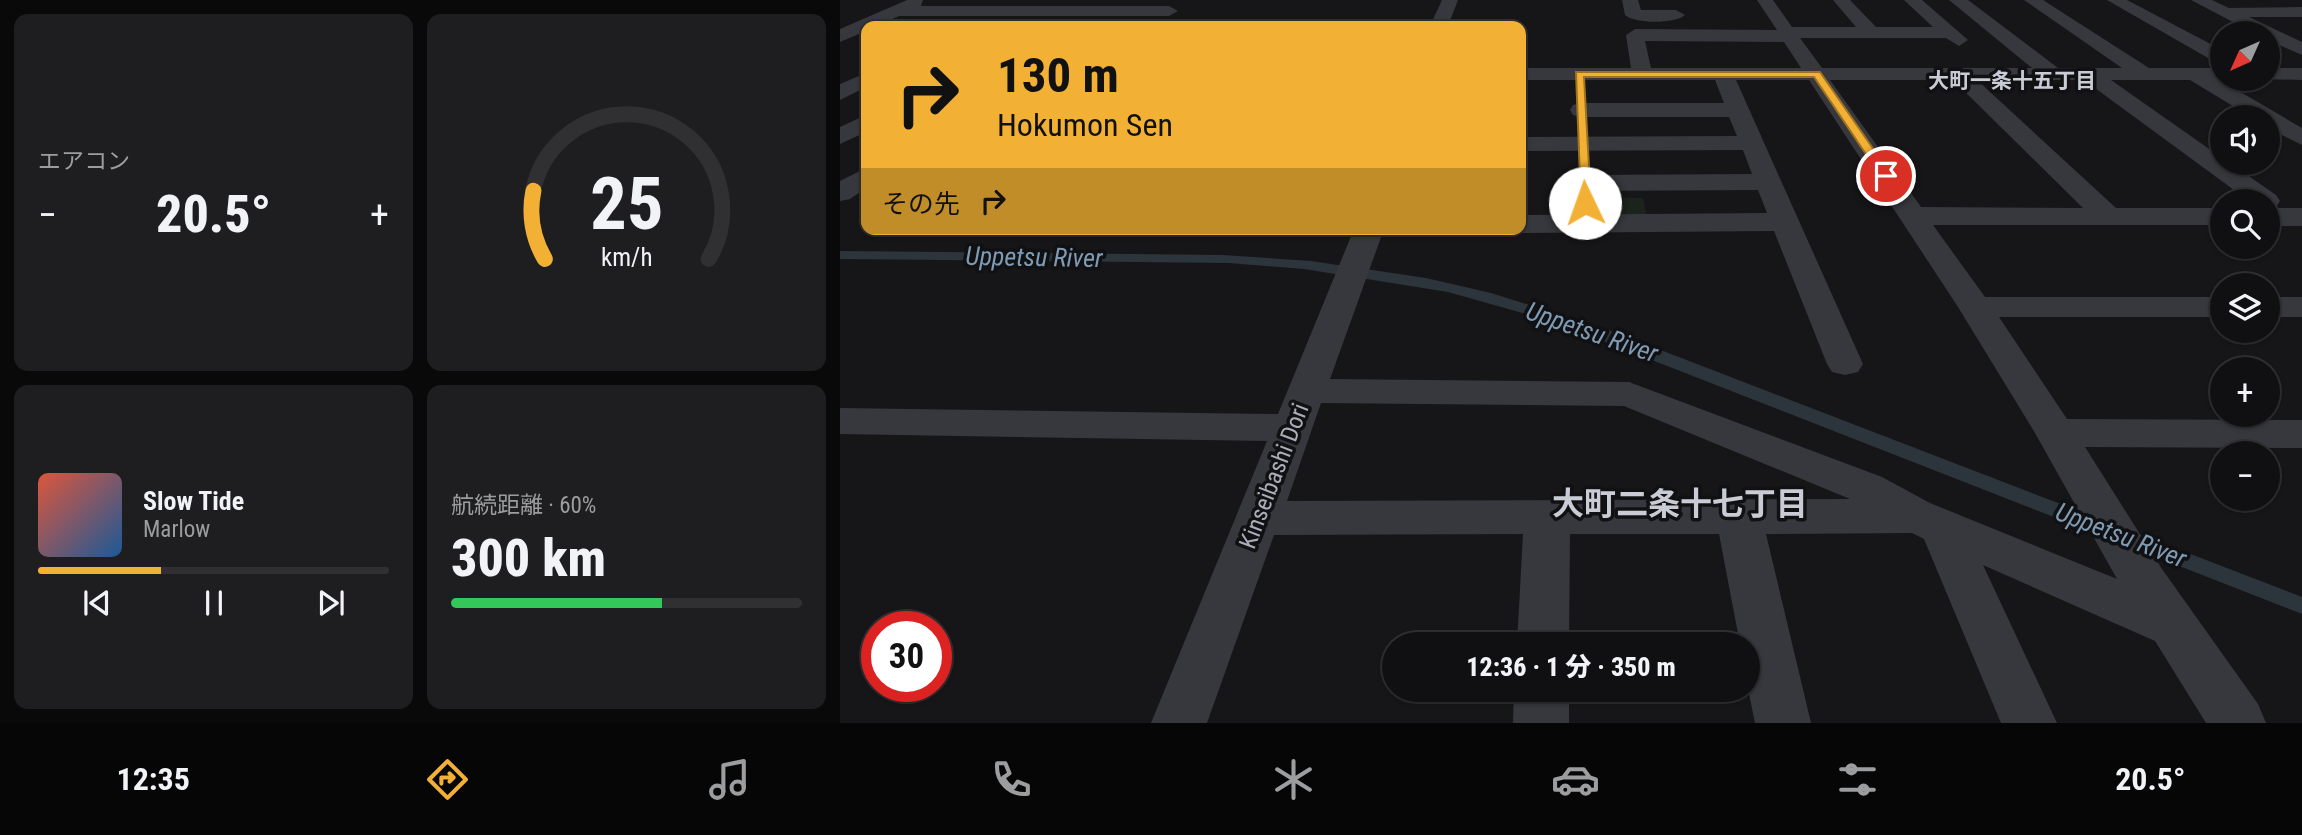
<!DOCTYPE html>
<html lang="ja">
<head>
<meta charset="utf-8">
<style>
	:root { --surface:#101012; --page:#1e1e20; --text:#f1f3f6; --muted:#9c9d9f; --line:#303032; --accent:#f2b134 }
	body { margin:0; font-family:"Roboto Condensed","Noto Sans JP",sans-serif; background:var(--page); color:var(--text); height:100vh; display:flex; flex-direction:column; font-size:26px; white-space:nowrap }
	* { box-sizing:border-box; margin:0 }
	p { font-size:23px; color:var(--muted) }
	.icon { flex:none; width:38px; height:38px; fill:none; stroke:currentColor; stroke-width:2; stroke-linecap:round; stroke-linejoin:round }
	.map { position:relative; flex:1; overflow:hidden }
	.panel { display:flex; flex-direction:column; gap:14px; padding:14px; background:#09090a; width:840px }
	.panel>* { flex:none }
	.guide { position:absolute; left:21px; top:21px; width:665px; height:214px; border-radius:14px; box-shadow:0 2px 5px #0004,0 0 0 2px var(--line); background:#f2b134; color:#111; overflow:hidden }
	.needle { width:46px; rotate:225deg }
	.tools { position:absolute; left:1370px; top:21px; display:grid; gap:14px }
	.tools a { display:grid; place-items:center; width:70px; height:70px; border-radius:50%; background:var(--surface); box-shadow:0 2px 5px #0004,0 0 0 2px var(--line); font-size:35px }
	.speed { position:absolute; left:21px; top:611px; display:flex; gap:14px; font-size:35px; font-weight:700; text-align:center }
	.speed>* { display:grid; place-content:center; width:91px; height:91px; border-radius:50%; background:var(--surface); box-shadow:0 2px 5px #0004,0 0 0 2px var(--line); line-height:1 }
	.speed .limit { border:10px solid #d22; background:#fff; color:#111 }
	.pin { position:absolute; display:grid; place-items:center; width:60px; height:60px; color:#fff; margin:-30px; border:4px solid #fff; border-radius:50%; box-shadow:0 2px 7px #0007 }
	.me { position:absolute; width:77px; margin:-38px; rotate:357deg; stroke-linejoin:round; filter:drop-shadow(0 0 5px #0008) }
	.turn { display:flex; align-items:center; gap:24px; height:147px; padding:0 21px; font-size:32px }
	.turn .icon { width:91px; height:91px; stroke-width:2.5 }
	.turn b { display:block; font-size:49px; line-height:60px }
	.then { display:flex; align-items:center; height:66px; padding:0 21px; background:#0003; gap:14px; font-size:26px }
	.big { font-size:52px; font-weight:800; line-height:1.1 }
	.panel .widget { flex:1; display:flex; flex-direction:column; justify-content:center; gap:10px; min-width:0; padding:0 24px; border-radius:14px; background:var(--page) }
	.panel .dial { align-items:center; gap:0 }
	.dial svg { height:182px; overflow:visible; fill:none; stroke:var(--line); stroke-width:7; stroke-linecap:round; text-anchor:middle }
	.dial text { fill:var(--text); stroke:none }
	.song { display:flex; align-items:center; gap:21px }
	.cover { width:84px; height:84px; border-radius:10px; background:linear-gradient(135deg,hsl(10 70% 55%),hsl(210 70% 35%)) }
	.played { height:7px; border-radius:4px; background:linear-gradient(90deg,var(--accent) 35%,var(--line) 35%) }
	.keys { display:flex; justify-content:space-around; direction:ltr }
	.heat { display:flex; justify-content:space-between; align-items:center; font-size:38px; direction:ltr }
	.charge { height:10px; border-radius:5px; background:linear-gradient(90deg,#34c759 60%,var(--line) 0) }
	.panel .tiles { flex:1; display:grid; gap:14px; grid-template-columns:repeat(2,1fr) }
	.trip { position:absolute; left:542px; top:632px; width:378px; height:70px; border-radius:35px; background:var(--surface); box-shadow:0 2px 5px #0004,0 0 0 2px var(--line); font-weight:800; line-height:70px; text-align:center }
	.menu { display:flex; height:112px; justify-content:space-around; align-items:center; background:#060607; color:var(--muted) }
	.menu .icon { width:49px; height:49px }
	.menu .on { color:var(--accent) }
	.menu b { font-size:32px; color:var(--text) }
	main { display:flex; flex:1; min-height:0 }
	.map>svg:first-child { display:block }
	.green { fill:#1c231d }
	.water { fill:#2c353c }
	.lines { fill:none; stroke-linecap:round; stroke-linejoin:round }
	.minor { fill:#37383d; fill-rule:evenodd }
	.route { fill:#f2b134; stroke:#9d7322; stroke-width:2 }
	.labels { text-anchor:middle; stroke-width:7; stroke-linejoin:round; paint-order:stroke }
	.far-neighbourhood-label { font-size:21px; font-weight:bold; fill:#c9ccd4; stroke:#111113 }
	.street-label { font-size:24px; fill:#a8adb8; stroke:#111113 }
	.water-label { font-size:26px; font-style:italic; fill:#7f9bb3; stroke:#111113 }
	.near-neighbourhood-label { font-size:32px; font-weight:bold; fill:#c9ccd4; stroke:#111113 }
</style>
</head>
<body>
<main>
<section class="panel">
<div class="tiles">
<div class="widget"><p>エアコン</p>
<div class="heat"><a>−</a><b class="big">20.5°</b><a>+</a></div>
</div>
<div class="widget dial"><svg viewBox="0 0 100 80">
<path d="M14 69A42 42 0 1 1 86 69"/>
<path d="M14 69A42 42 0 0 1 9 39" stroke="#f2b134"/>
<text x="50" y="56" font-size="32" font-weight="700">25</text>
<text x="50" y="72" font-size="11">km/h</text>
</svg></div>
<div class="widget">
<div class="song"><i class="cover"></i><div><b>Slow Tide</b><p>Marlow</p></div></div>
<div class="played"></div>
<div class="keys"><svg class="icon" aria-label="previous" viewBox="0 0 24 24"><path d="M18 5L8 12l10 7zM5 5v14"/></svg><svg class="icon" aria-label="pause" viewBox="0 0 24 24"><path d="M8 5v14M16 5v14"/></svg><svg class="icon" aria-label="next" viewBox="0 0 24 24"><path d="M6 5l10 7-10 7zM19 5v14"/></svg></div>
</div>
<div class="widget"><p>航続距離 · 60%</p><b class="big">300 km</b><div class="charge"></div></div>
</div>
</section>
<div class="map">
<svg width="1462" height="723" viewBox="0 0 1462 723">
	<rect width="100%" height="100%" fill="#161618"/>
	<!-- green -->
	<path class="green" d="M757,197L803,198L807,218L758,215Z"/>
	<!-- water -->
	<path class="water" d="M0,251L383,255L471,261L586,278L651,293L766,329L1462,597V614L758,339L707,320L608,292L464,269L389,263L0,259Z"/>
	<g class="lines">
		<!-- minor -->
		<g class="minor">
			<path d="M67,0H83L81,6H329L338,11L329,16H59L37,26H26V31L0,42V29Z"/>
			<path d="M602,0H618L608,26H590Z"/>
			<path d="M782,0H798L801,10H836L845,15C836,24 794,24 785,15Z"/>
			<path d="M917,0H933L952,27H1016L993,0H1010L1036,27H1093L1064,0H1082L1128,40L1119,46L1106,38H960L982,68H1192L1109,0H1128L1218,68H1282L1184,0H1203L1309,68H1382V79H1388L1380,80L1462,128V145L1428,128V117H1411L1350,80H1271L1382,158V163H1390L1436,195L1440,201L1436,207L1430,208H1462V226H1428V201H1409L1244,80H1137L1276,208H1382V225H1093L1145,297H1382V317H1159L1227,419L1462,420V448L1245,447L1322,569L1418,704L1426,723H1366L1315,641L1143,565L1217,723H1161L1084,539L1072,533L926,534L971,723H915L908,689V644H900L879,534H730L729,644H677L683,534L434,535L367,723H311L427,441L0,434V408L438,414L514,229H544L490,379L789,382L1042,477L1090,503L1277,579L1195,433L1118,307L969,80H896L1023,364L1018,372L1005,375L992,372L987,364L934,231L681,233L670,229H681V215L927,213L918,190L744,191L735,189L731,183L735,177L744,175L912,174L903,150L681,151V137L897,136L889,117H741L733,115L730,110L733,105L741,103H884L875,80H681V68H791L786,35L795,29L937,30ZM805,41L944,42L961,68H811ZM990,80H1113L1243,208L1081,207ZM481,403L784,406L1010,499L447,501Z"/>
			<path d="M1267,0H1287L1382,50V64L1375,62Z"/>
			<path d="M1351,0H1372L1389,8L1462,7V17H1409L1462,42V55L1428,40V33H1414Z"/>
			<path d="M1428,68H1462V80L1422,79H1428Z"/>
			<path d="M26,73V87L0,100V84Z"/>
			<path d="M26,115V132L0,144V127Z"/>
			<path d="M26,168V188L10,199L0,201V181Z"/>
			<rect x="1428" y="297" width="34" height="20"/>
			<path d="M674,690H729V723H673Z"/>
		</g>
	</g>
	<!-- route -->
	<path class="route" d="M736,72H980L1052,176L1042,178L974,77H744L751,203L741,205Z"/>
	<g class="labels">
		<!-- far-neighbourhood labels -->
		<g class="far-neighbourhood-label">
			<text x="1172" y="88">大町一条十五丁目</text>
		</g>
		<!-- street labels -->
		<g class="street-label">
			<text transform="translate(434 476) rotate(-69)" y="8">Kinseibashi Dori</text>
		</g>
		<!-- water labels -->
		<g class="water-label">
			<text transform="translate(194 257) rotate(1)" y="9">Uppetsu River</text>
			<text transform="translate(752 332) rotate(19)" y="9">Uppetsu River</text>
			<text transform="translate(1281 535) rotate(21)" y="9">Uppetsu River</text>
		</g>
		<!-- near-neighbourhood labels -->
		<g class="near-neighbourhood-label">
			<text x="840" y="515">大町二条十七丁目</text>
		</g>
	</g>
</svg>
<div class="tools">
<a><svg class="needle" viewBox="-14 -14 28 28"><path d="M0-13l5 13h-10z" fill="#e53935"/><path d="M0 13l5-13h-10z" fill="#9c9d9f"/></svg></a>
<a><svg class="icon" aria-label="sound" viewBox="0 0 24 24"><path d="M4 9h4l5-4v14l-5-4H4zM17 9q2 3 0 6"/></svg></a>
<a><svg class="icon" aria-label="search" viewBox="0 0 24 24"><circle cx="10" cy="10" r="6"/><path d="M15 15l6 6"/></svg></a>
<a><svg class="icon" aria-label="layers" viewBox="0 0 24 24"><path d="M12 4l9 5-9 5-9-5zM3 14l9 5 9-5"/></svg></a>
<a>+</a>
<a>−</a>
</div>
<div class="speed"><div class="limit">30</div></div>
<div class="pin" style="left:1046px;top:176px;background:#d93025"><svg class="icon" aria-label="arrive" viewBox="0 0 24 24"><path d="M6 21V4h12l-3 4 3 4H6"/></svg></div>
<svg class="me" style="left:745px;top:203px" viewBox="-20 -20 40 40"><circle r="19" fill="#fff"/><path d="M0-13L10 11 0 6-10 11z" fill="#f2b134"/></svg>
<div class="trip">12:36 · 1 分 · 350 m</div>
<div class="guide">
<div class="turn"><svg class="icon" aria-label="right" viewBox="0 0 24 24"><path d="M7 20v-9h11M14 6l5 5-5 5"/></svg><div><b>130 m</b>Hokumon Sen</div></div>
<div class="then">その先<svg class="icon" aria-label="right" viewBox="0 0 24 24"><path d="M7 20v-9h11M14 6l5 5-5 5"/></svg></div>
</div>
</div>
</main>
<nav class="menu">
<b>12:35</b>
<svg class="icon on" aria-label="directions" viewBox="0 0 24 24"><path d="M12 3l9 9-9 9-9-9zM9 14v-3h6M13 9l2 2-2 2"/></svg>
<svg class="icon" aria-label="music" viewBox="0 0 24 24"><path d="M9 18V5l10-2v13"/><circle cx="6" cy="18" r="3"/><circle cx="16" cy="16" r="3"/></svg>
<svg class="icon" aria-label="phone" viewBox="0 0 24 24"><path d="M5 4h4l2 5-3 2q2 4 5 5l2-3 5 2v4C11 20 4 13 5 4z"/></svg>
<svg class="icon" aria-label="climate" viewBox="0 0 24 24"><path d="M12 3v18M4 7l16 10M4 17L20 7"/></svg>
<svg class="icon" aria-label="car" viewBox="0 0 24 24"><path d="M5 17H2v-5l4-1 3-4h7l3 4 3 1v5h-3M9 17h6M6 11h13"/><circle cx="7" cy="17" r="2"/><circle cx="17" cy="17" r="2"/></svg>
<svg class="icon" aria-label="filters" viewBox="0 0 24 24"><path d="M4 7h16M4 17h16"/><circle cx="9" cy="7" r="2"/><circle cx="15" cy="17" r="2"/></svg>
<b>20.5°</b>
</nav>
</body>
</html>
